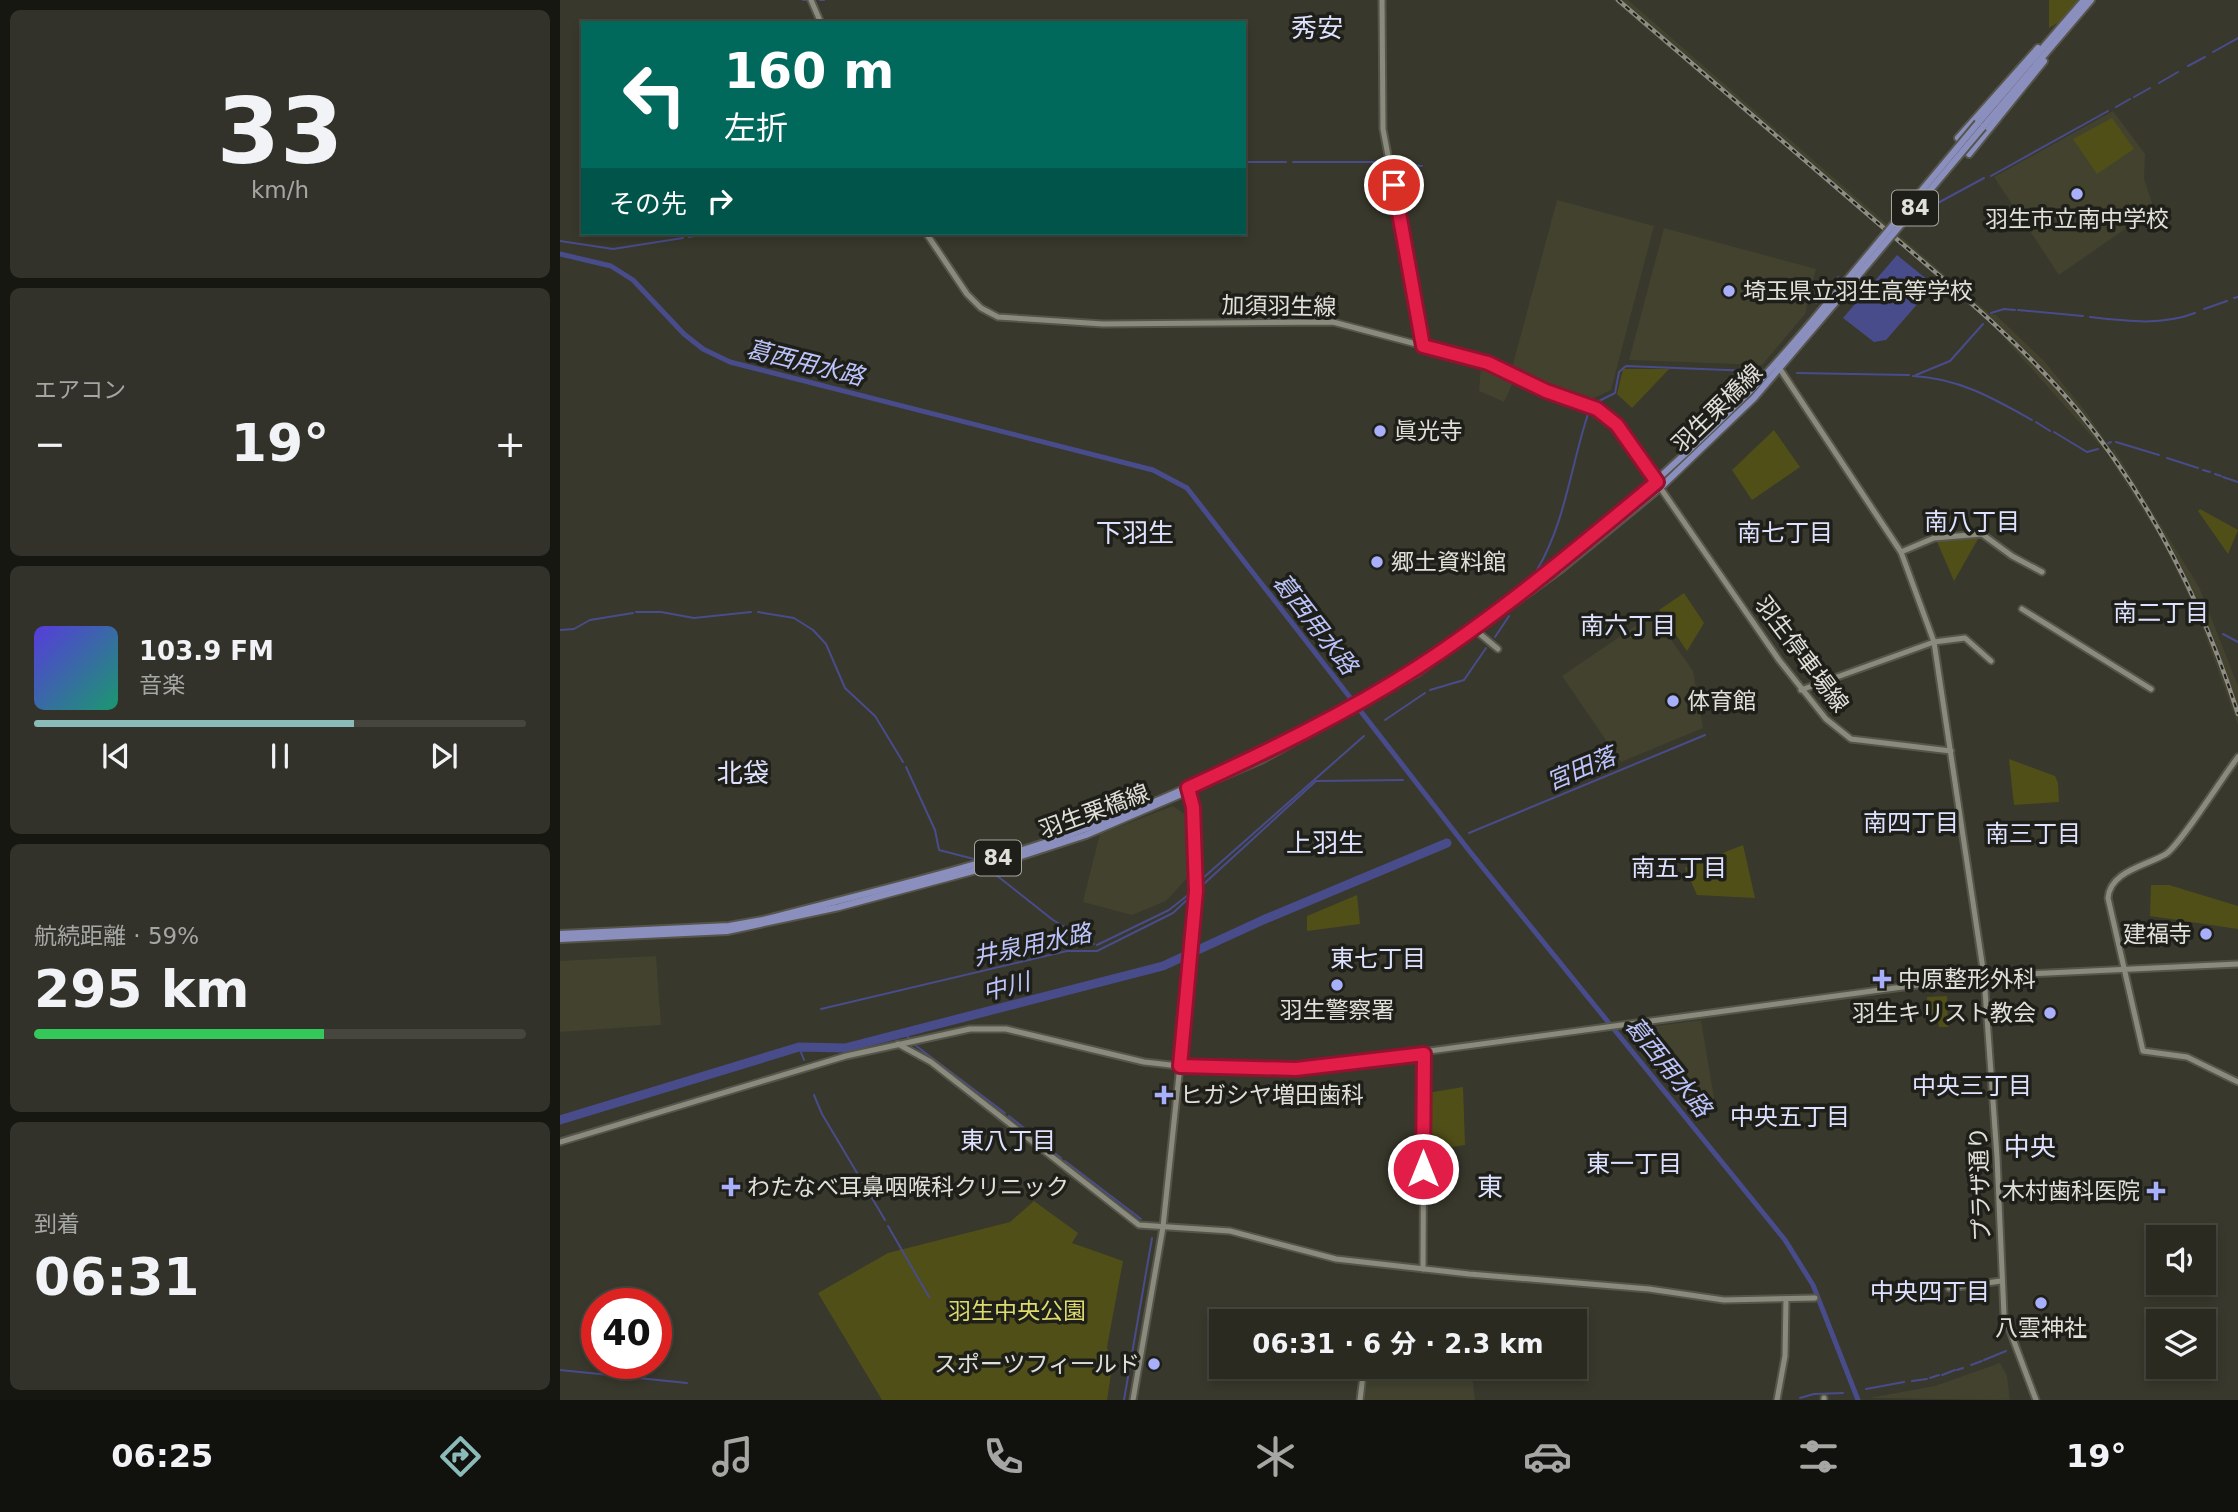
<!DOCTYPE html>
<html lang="ja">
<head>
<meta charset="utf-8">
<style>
	:root { --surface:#2a2a21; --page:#32322a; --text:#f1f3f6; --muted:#a5a7a5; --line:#46463f; --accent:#8bbbb9 }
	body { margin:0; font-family:"DejaVu Sans","Noto Sans JP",sans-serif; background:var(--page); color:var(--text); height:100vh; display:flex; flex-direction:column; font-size:26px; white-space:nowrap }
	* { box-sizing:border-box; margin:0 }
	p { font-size:23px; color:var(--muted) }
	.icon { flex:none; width:38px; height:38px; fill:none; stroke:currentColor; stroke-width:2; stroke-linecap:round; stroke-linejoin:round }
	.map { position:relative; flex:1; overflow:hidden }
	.sheet { display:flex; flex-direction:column; gap:10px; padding:10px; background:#171712; width:560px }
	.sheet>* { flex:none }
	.top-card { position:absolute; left:21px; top:21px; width:665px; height:214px; border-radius:0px; box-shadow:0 4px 10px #0003,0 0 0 2px var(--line); background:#00695c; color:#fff; overflow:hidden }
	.tools { position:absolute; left:1586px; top:1225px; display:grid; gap:14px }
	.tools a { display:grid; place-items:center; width:70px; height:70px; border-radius:0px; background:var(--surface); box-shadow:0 4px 10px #0003,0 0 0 2px var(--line); font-size:35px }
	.speed { position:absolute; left:21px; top:1288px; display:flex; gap:14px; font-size:35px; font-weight:700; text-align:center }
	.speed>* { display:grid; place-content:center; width:91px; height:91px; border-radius:50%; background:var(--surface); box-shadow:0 4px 10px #0003,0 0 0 2px var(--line); line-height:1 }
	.speed .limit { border:10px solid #d22; background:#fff; color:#111 }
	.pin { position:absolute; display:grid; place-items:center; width:60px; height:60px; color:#fff; margin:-30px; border:4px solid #fff; border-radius:50%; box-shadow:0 2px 7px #0007 }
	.me { position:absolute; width:77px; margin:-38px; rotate:0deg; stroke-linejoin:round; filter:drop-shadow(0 0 5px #0008) }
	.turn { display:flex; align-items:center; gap:24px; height:147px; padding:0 28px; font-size:32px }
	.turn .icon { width:91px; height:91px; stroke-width:2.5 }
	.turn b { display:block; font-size:49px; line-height:60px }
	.then { display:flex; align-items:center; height:66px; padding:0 28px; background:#0003; gap:14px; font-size:26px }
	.big { font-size:52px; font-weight:700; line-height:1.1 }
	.sheet .tile { flex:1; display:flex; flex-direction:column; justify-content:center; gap:10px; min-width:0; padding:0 24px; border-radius:10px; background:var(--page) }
	.sheet .dial { align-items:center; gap:0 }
	.dial b { font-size:91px; line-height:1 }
	.song { display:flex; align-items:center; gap:21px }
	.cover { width:84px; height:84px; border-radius:10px; background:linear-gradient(135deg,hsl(250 70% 55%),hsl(160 70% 35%)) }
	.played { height:7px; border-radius:4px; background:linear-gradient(90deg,var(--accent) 65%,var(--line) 65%) }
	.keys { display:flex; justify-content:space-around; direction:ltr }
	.heat { display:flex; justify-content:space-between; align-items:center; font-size:38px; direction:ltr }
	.charge { height:10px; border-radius:5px; background:linear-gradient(90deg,#34c759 59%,var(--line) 0) }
	.trip { position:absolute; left:649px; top:1309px; width:378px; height:70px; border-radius:0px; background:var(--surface); box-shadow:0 4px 10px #0003,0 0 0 2px var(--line); font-weight:700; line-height:70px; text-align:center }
	.tab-bar { display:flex; height:112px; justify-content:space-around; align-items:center; background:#11110d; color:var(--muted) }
	.tab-bar .icon { width:49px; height:49px }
	.tab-bar .selected { color:var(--accent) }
	.tab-bar b { font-size:32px; color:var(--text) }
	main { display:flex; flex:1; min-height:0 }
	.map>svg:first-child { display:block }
	.built { fill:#42422f }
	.green { fill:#514f18 }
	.water { fill:#494c8b }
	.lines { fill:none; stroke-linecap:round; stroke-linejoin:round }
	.stream { stroke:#494c8b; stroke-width:2 }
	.canal { stroke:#494c8b; stroke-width:5 }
	.river { stroke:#494c8b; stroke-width:9 }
	.secondary-casing { stroke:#55554b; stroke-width:9 }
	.primary-casing { stroke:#55554b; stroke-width:10 }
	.secondary { stroke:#8b8b7d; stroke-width:5 }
	.primary { stroke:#8b8fbe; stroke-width:6 }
	.rail-casing { stroke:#8d8d84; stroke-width:4.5 }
	.rail { stroke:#1f1f1a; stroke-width:2; stroke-dasharray:5; stroke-linecap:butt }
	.primary-bridge-casing { stroke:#55554b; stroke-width:10; stroke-linecap:butt }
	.primary-bridge { stroke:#8b8fbe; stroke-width:6 }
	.route-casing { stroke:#92132f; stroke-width:18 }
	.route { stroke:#e11d48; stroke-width:12 }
	.poi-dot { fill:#a8b0fc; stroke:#1f1f1a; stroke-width:2.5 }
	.labels { text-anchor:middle; stroke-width:7; stroke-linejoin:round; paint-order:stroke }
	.shield { fill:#1f1f1a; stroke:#a6a6a0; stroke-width:2 }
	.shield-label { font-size:21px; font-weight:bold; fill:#e0e0d9 }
	.poi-label { font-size:23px; fill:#e0e0d9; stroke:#1f1f1a; text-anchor:start }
	.street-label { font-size:23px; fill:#e0e0d9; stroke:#1f1f1a }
	.park-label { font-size:23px; fill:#deda6d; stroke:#1f1f1a }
	.water-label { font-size:24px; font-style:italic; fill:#bdc4fc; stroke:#1f1f1a }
	.neighbourhood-label { font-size:24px; fill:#dee2ff; stroke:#1f1f1a }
	.quarter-label { font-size:26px; fill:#dee2ff; stroke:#1f1f1a }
</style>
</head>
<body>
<main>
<section class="sheet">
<div class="tile dial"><b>33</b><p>km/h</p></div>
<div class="tile"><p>エアコン</p>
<div class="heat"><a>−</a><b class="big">19°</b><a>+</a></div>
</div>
<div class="tile">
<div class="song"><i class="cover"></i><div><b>103.9 FM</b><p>音楽</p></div></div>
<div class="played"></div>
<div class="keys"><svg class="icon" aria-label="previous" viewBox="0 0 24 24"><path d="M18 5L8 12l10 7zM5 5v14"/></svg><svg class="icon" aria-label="pause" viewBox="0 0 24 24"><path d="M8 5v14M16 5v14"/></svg><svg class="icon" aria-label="next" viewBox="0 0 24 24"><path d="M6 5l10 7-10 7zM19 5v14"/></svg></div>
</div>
<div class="tile"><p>航続距離 · 59%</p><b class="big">295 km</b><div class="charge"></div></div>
<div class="tile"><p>到着</p><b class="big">06:31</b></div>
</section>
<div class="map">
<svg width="1678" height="1400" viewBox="0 0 1678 1400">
	<rect width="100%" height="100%" fill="#38382c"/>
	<!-- built -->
	<g class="built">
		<path d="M1053,0H1068L1217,130L1211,135Z"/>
		<path d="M1553,111L1585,154L1584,179L1594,209L1499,275L1434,177Z"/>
		<path d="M1220,131L1430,314L1436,315L1484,361L1526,412L1547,443H1551L1545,451L1428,320L1215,137Z"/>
		<path d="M997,200L1094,226L1051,390L1030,400L993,389L952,368Z"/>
		<path d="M1104,228L1256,269L1245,314L1202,365L1069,360Z"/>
		<path d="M921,365L954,380L944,402L919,391Z"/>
		<path d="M1554,449L1639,587L1678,686V725L1636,610L1602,541L1548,455Z"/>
		<path d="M1093,614L1133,671L1143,728L1061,762L1002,676Z"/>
		<path d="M613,806L626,815L628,877L606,901L572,915L523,902L540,834Z"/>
		<path d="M96,956L101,1025L0,1032V961Z"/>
		<path d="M1141,1020L1156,1110L1132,1114L1067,1030Z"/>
		<path d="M1440,1363L1447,1376L1450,1400L1309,1398L1375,1386Z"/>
		<path d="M805,1367H905L913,1383L915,1400H802Z"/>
	</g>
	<!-- green -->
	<g class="green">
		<path d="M1489,0H1519L1501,21L1489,28Z"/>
		<path d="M1552,118L1574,149L1537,174L1513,139Z"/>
		<path d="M1063,369H1109L1072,408L1057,394Z"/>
		<path d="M1214,430L1240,467L1192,500L1172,470Z"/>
		<path d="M1640,509L1678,530L1668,554L1638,511Z"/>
		<path d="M1417,537L1418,539L1394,581L1376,539Z"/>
		<path d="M1124,593L1144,623L1127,651L1099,610Z"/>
		<path d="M1449,759L1495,776L1498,783L1499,802L1454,805Z"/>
		<path d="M1183,845L1195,898L1137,895L1125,868Z"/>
		<path d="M1591,885H1609L1678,906V929L1590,916Z"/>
		<path d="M797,895L800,924L747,931V916Z"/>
		<path d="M1387,996L1388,1027H1379L1378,1022H1368L1367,997Z"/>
		<path d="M903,1087L905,1145L868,1151L867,1093Z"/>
		<path d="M474,1201L518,1233L512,1243L563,1261L547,1347L552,1367L547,1400H322L258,1293L328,1253L450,1222Z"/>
	</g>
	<!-- water -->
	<path class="water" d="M1337,255L1374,285L1326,340L1314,342L1283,318Z"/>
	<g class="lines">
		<!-- stream -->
		<g class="stream">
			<path d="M243,0H247"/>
			<path d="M260,0H264"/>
			<path d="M1653,52L1678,38"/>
			<path d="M1628,66L1645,57"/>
			<path d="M1599,83L1618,72"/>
			<path d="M1574,97L1590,88"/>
			<path d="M1556,107L1570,99"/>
			<path d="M684,162H726"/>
			<path d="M733,162H824"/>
			<path d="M833,163L862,166"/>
			<path d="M1431,176L1548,111"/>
			<path d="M1365,210L1424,178"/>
			<path d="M129,237L152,233"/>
			<path d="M0,241L53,249L123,238"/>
			<path d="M1674,298L1678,297"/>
			<path d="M1256,303L1278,277"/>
			<path d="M1644,309L1667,301"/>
			<path d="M1458,310L1523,316"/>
			<path d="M1431,313L1444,309L1455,310"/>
			<path d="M1530,317C1565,321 1601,326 1635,313"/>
			<path d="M1237,373L1349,375"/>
			<path d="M1356,375L1390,361L1423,324"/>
			<path d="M1353,376C1398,378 1433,398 1472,420"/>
			<path d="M1037,402L1055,393L1059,372L1066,366L1192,371"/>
			<path d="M1476,422L1490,431"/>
			<path d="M1494,432L1527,452L1538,449"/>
			<path d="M1556,442L1599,455"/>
			<path d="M1548,443L1551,442"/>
			<path d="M1607,458L1638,468"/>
			<path d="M1643,470L1650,472"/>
			<path d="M1655,474L1661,476"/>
			<path d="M1663,477L1678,482"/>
			<path d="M977,570C1006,521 1011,464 1029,411"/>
			<path d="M76,612H101L134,618L191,612"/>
			<path d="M198,612L234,618L253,630L266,644L285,688L315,716L343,762"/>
			<path d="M0,630L14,629L30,620L73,613"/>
			<path d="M1663,634L1678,642"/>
			<path d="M935,637L949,616"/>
			<path d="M870,690L904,680L926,648"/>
			<path d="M825,720L865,693"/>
			<path d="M346,767L375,830L379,850L414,859"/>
			<path d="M909,833L1145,735"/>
			<path d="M431,871L493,920L534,944"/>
			<path d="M643,878L804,736"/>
			<path d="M635,892L756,781L843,780"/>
			<path d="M537,945L609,910L628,895"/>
			<path d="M261,1009L507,951H537L613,913L631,896"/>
			<path d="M343,1032L349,1038"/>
			<path d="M355,1045L445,1113"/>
			<path d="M239,1047L244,1060"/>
			<path d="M254,1095L262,1114L325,1220"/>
			<path d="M449,1116L501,1158"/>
			<path d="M505,1161L581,1219"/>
			<path d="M328,1226L369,1297"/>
			<path d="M1424,1360L1446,1351"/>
			<path d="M1411,1365L1422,1361"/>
			<path d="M0,1370L127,1383"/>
			<path d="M1397,1370L1403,1368"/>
			<path d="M1382,1375L1395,1370"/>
			<path d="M1370,1378L1379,1375"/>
			<path d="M1352,1381L1367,1379"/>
			<path d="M1306,1389L1344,1382"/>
			<path d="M1240,1398L1254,1394L1283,1393"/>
			<path d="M564,1400L592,1238"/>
		</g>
		<!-- canal -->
		<path class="canal" d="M0,254L51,266L73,280L124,334L143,349L170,362L593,470L627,488L911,853L1225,1240L1253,1285L1298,1400"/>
		<!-- river -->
		<path class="river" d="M0,1120L239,1047L285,1048L603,966L703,920L887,843"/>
		<!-- secondary casing -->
		<g class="secondary-casing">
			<g id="secondary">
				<path d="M251,0L261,23"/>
				<path d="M822,0L823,129L864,346"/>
				<path d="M366,233L407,294L421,308L438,317L543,324L773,322L928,363L986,391L1037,409L1057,425L1219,660L1266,719L1291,739L1391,751"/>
				<path d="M1218,366L1341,552L1374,642L1424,976L1437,1157L1444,1315L1476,1400"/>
				<path d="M1341,552L1374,538L1422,534L1452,556L1482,572"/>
				<path d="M1462,609L1591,689"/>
				<path d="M914,629L938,649"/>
				<path d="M1241,690L1374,642L1405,638L1431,661"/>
				<path d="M1678,757C1664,775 1620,845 1606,854C1586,866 1550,871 1548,898L1583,1051L1627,1057L1678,1082"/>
				<path d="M338,1044L371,1062L579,1225L670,1231L776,1259L909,1274L1089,1289L1164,1300L1255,1298"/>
				<path d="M0,1142L286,1056L410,1029H446L584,1062L646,1069H736L1424,976L1678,964"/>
				<path d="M863,1269L864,1054"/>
				<path d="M1389,1288L1441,1281"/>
				<path d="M1264,1398V1400"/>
				<path d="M573,1400L603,1227L631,960L635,842L628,789"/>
				<path d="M800,1400L804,1367"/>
				<path d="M1217,1400L1225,1356L1226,1299"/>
			</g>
		</g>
		<!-- primary casing -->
		<g class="primary-casing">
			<g id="primary">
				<path d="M1418,123L1524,0"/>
				<path d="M1423,127L1531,0"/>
				<path d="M1398,138L1478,48"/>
				<path d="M1409,154L1484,61"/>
				<path d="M0,934L169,926L203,920C311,892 420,867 525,829C785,734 994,588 1189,392C1222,359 1251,322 1282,286"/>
				<path d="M0,939L167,931L279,907L424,868L526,835L701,760L857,673L1001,569L1101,487L1194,398L1286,290"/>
			</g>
		</g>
		<!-- secondary -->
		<use href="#secondary" class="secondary"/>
		<!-- primary -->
		<use href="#primary" class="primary"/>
		<!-- rail casing -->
		<g class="rail-casing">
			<path id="rail" d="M1058,0C1145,75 1232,149 1319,224C1389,284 1460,341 1519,412C1592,502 1643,604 1678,714"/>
		</g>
		<!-- rail -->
		<use href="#rail" class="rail"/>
		<!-- primary-bridge casing -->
		<g class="primary-bridge-casing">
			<g id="primary-bridge">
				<path d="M1282,286L1418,123"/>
				<path d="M1286,290L1423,127"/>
			</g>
		</g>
		<!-- primary-bridge -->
		<use href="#primary-bridge" class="primary-bridge"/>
	</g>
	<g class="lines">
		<!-- route casing -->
		<g class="route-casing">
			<path id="route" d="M834,185L863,346L928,363L986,391L1037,409L1057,425L1097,482C1019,547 942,612 858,667C785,714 706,752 628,788L633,807L636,891L620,1066L736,1069L864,1054L863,1169"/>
		</g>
		<!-- route -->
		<use href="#route" class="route"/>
	</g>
	<!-- markers -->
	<g class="poi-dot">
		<circle cx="1517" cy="194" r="7"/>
		<circle cx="1169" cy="291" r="7"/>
		<circle cx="820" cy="431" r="7"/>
		<circle cx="817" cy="562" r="7"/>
		<circle cx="1113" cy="701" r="7"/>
		<circle cx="1646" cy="934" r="7"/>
		<path d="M1318.5 968.5h7v7h7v7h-7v7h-7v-7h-7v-7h7z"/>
		<circle cx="777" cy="985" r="7"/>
		<circle cx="1490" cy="1013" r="7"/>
		<path d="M600.5 1084.5h7v7h7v7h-7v7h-7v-7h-7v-7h7z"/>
		<path d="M167.5 1176.5h7v7h7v7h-7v7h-7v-7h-7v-7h7z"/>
		<path d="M1592.5 1180.5h7v7h7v7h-7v7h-7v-7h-7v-7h7z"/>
		<circle cx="1481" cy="1303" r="7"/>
		<circle cx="594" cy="1364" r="7"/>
	</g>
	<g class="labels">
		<!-- shield labels -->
		<g class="shield">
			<rect x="1332" y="190.5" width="46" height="35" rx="5"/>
			<rect x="415" y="840.5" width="46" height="35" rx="5"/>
		</g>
		<g class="shield-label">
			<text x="1355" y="215">84</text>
			<text x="438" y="865">84</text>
		</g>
		<!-- poi labels -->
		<g class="poi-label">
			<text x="1517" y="227" text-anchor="middle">羽生市立南中学校</text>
			<text x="1183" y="299">埼玉県立羽生高等学校</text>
			<text x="834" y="439">眞光寺</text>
			<text x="831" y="570">郷土資料館</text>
			<text x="1127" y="709">体育館</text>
			<text x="1632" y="942" text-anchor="end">建福寺</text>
			<text x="1338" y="987">中原整形外科</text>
			<text x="777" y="1018" text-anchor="middle">羽生警察署</text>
			<text x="1476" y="1021" text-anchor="end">羽生キリスト教会</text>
			<text x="620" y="1103">ヒガシヤ増田歯科</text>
			<text x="187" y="1195">わたなべ耳鼻咽喉科クリニック</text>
			<text x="1580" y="1199" text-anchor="end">木村歯科医院</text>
			<text x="1481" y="1336" text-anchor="middle">八雲神社</text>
			<text x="580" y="1372" text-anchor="end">スポーツフィ一ルド</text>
		</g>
		<!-- street labels -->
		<g class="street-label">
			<text transform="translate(719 306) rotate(1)" y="8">加須羽生線</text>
			<text transform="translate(1157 408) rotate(-44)" y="8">羽生栗橋線</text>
			<text transform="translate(1242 654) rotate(53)" y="8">羽生停車場線</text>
			<text transform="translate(534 811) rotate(-20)" y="8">羽生栗橋線</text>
			<text transform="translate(1420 1184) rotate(-92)" y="8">プラザ通り</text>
		</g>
		<!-- park labels -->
		<g class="park-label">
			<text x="457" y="1319">羽生中央公園</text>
		</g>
		<!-- water labels -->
		<g class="water-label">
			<text transform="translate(245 363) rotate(14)" y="8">葛西用水路</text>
			<text transform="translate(755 624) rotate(52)" y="8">葛西用水路</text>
			<text transform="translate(1021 769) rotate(-23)" y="8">宮田落</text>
			<text transform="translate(472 945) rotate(-12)" y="8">井泉用水路</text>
			<text transform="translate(446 987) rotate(-14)" y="8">中川</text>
			<text transform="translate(1108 1067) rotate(51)" y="8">葛西用水路</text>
		</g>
		<!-- neighbourhood labels -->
		<g class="neighbourhood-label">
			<text x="1412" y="530">南八丁目</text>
			<text x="1225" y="541">南七丁目</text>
			<text x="1601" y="621">南二丁目</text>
			<text x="1068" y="634">南六丁目</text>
			<text x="1351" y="831">南四丁目</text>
			<text x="1473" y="842">南三丁目</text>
			<text x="1119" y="876">南五丁目</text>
			<text x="818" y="967">東七丁目</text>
			<text x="1412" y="1094">中央三丁目</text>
			<text x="1230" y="1125">中央五丁目</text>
			<text x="448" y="1149">東八丁目</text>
			<text x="1074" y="1172">東一丁目</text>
			<text x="1370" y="1300">中央四丁目</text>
		</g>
		<!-- quarter labels -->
		<g class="quarter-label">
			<text x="757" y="37">秀安</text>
			<text x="575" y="542">下羽生</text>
			<text x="183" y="782">北袋</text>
			<text x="765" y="852">上羽生</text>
			<text x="1470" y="1156">中央</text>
			<text x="930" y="1196">東</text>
		</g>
	</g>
</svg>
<div class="tools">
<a><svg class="icon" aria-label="sound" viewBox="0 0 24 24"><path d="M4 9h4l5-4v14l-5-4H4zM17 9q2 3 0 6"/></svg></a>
<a><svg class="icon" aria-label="layers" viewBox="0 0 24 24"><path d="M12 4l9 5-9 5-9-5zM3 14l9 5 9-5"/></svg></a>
</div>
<div class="speed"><div class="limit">40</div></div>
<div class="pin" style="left:834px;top:185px;background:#d93025"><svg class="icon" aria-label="arrive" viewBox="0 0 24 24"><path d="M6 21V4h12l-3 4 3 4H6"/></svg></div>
<svg class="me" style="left:863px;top:1169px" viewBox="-20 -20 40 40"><circle r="17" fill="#e11d48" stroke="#fff" stroke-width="3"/><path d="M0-11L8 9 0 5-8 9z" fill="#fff"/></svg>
<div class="trip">06:31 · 6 分 · 2.3 km</div>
<div class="top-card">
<div class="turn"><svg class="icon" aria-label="left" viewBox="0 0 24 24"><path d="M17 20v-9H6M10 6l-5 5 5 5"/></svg><div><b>160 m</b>左折</div></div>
<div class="then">その先<svg class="icon" aria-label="right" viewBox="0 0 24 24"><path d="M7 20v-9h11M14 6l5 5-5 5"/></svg></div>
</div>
</div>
</main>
<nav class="tab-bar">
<b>06:25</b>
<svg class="icon selected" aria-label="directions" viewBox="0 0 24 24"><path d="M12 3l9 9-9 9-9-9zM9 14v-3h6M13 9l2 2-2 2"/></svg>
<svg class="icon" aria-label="music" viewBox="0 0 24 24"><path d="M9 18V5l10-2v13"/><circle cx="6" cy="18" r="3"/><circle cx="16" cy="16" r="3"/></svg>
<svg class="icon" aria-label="phone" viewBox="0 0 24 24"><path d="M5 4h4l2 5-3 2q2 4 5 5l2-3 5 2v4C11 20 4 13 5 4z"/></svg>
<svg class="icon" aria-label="climate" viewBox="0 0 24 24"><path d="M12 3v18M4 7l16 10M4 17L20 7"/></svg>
<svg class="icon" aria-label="car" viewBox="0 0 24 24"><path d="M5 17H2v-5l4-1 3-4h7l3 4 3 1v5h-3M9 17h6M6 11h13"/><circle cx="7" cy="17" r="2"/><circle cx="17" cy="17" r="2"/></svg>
<svg class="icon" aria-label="filters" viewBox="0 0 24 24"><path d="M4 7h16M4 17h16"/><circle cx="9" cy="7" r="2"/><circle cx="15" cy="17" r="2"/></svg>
<b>19°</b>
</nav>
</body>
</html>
